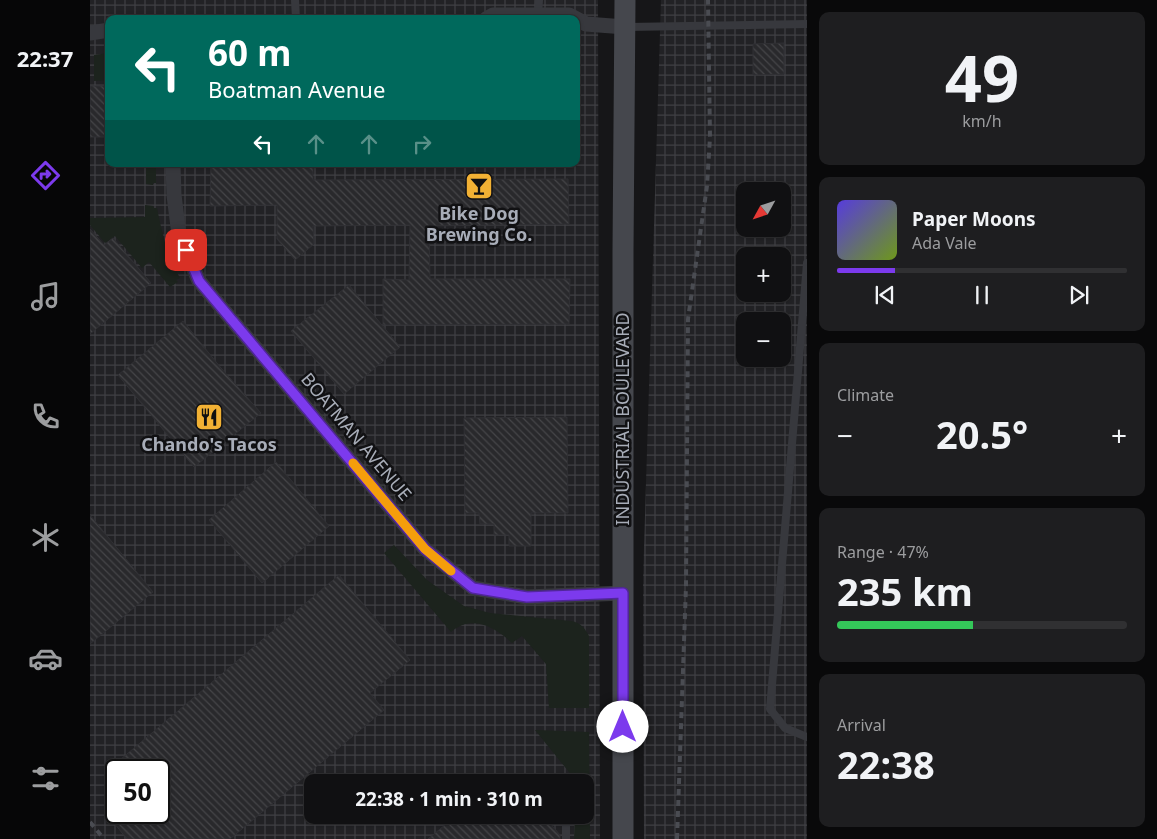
<!DOCTYPE html>
<html lang="en">
<head>
<meta charset="utf-8">
<style>
	:root { --surface:#101012; --page:#1e1e20; --text:#f1f3f6; --muted:#9c9d9f; --line:#303032; --accent:#7c3aed }
	body { margin:0; font-family:"Noto Sans",sans-serif; background:var(--page); color:var(--text); height:100vh; display:flex; flex-direction:column; font-size:19px; white-space:nowrap }
	* { box-sizing:border-box; margin:0 }
	p { font-size:16px; color:var(--muted) }
	.icon { flex:none; width:28px; height:28px; fill:none; stroke:currentColor; stroke-width:2; stroke-linecap:round; stroke-linejoin:round }
	.map { position:relative; flex:1; overflow:hidden }
	.side { display:flex; flex-direction:column; gap:12px; padding:12px; background:#09090a; width:350px }
	.side>* { flex:none }
	.top-card { position:absolute; left:15px; top:15px; width:475px; height:152px; border-radius:10px; box-shadow:0 1px 4px #0004,0 0 0 1px var(--line); background:#00695c; color:#fff; overflow:hidden }
	.needle { width:32px; rotate:230deg }
	.tools { position:absolute; left:646px; top:182px; display:grid; gap:10px }
	.tools a { display:grid; place-items:center; width:55px; height:55px; border-radius:10px; background:var(--surface); box-shadow:0 1px 4px #0004,0 0 0 1px var(--line); font-size:25px }
	.speed { position:absolute; left:15px; top:759px; display:flex; gap:10px; font-size:25px; font-weight:700; text-align:center }
	.speed>* { display:grid; place-content:center; width:65px; height:65px; border-radius:50%; background:var(--surface); box-shadow:0 1px 4px #0004,0 0 0 1px var(--line); line-height:1 }
	.speed .limit { border:2px solid #111; border-radius:8px; background:#fff; color:#111 }
	.pin { position:absolute; display:grid; place-items:center; width:42px; height:42px; color:#fff; margin:-21px; border-radius:10px; box-shadow:0 2px 8px #0006 }
	.me { position:absolute; width:55px; margin:-28px; rotate:0deg; stroke-linejoin:round; filter:drop-shadow(0 0 4px #0008) }
	.turn { display:flex; align-items:center; gap:18px; height:105px; padding:0 20px; font-size:22px }
	.turn .icon { width:65px; height:65px; stroke-width:2.5 }
	.turn b { display:block; font-size:35px; line-height:42px }
	.lanes { display:flex; align-items:center; height:48px; padding:0 20px; background:#0003; justify-content:center; gap:25px; direction:ltr }
	.lanes .off { opacity:.35 }
	.big { font-size:38px; font-weight:700; line-height:1.1 }
	.side .widget { flex:1; display:flex; flex-direction:column; justify-content:center; gap:8px; min-width:0; padding:0 18px; border-radius:10px; background:var(--page) }
	.side .dial { align-items:center; gap:0 }
	.dial b { font-size:65px; line-height:1 }
	.song { display:flex; align-items:center; gap:15px }
	.cover { width:60px; height:60px; border-radius:8px; background:linear-gradient(135deg,hsl(250 70% 55%),hsl(80 70% 35%)) }
	.played { height:5px; border-radius:2px; background:linear-gradient(90deg,var(--accent) 20%,var(--line) 20%) }
	.keys { display:flex; justify-content:space-around; direction:ltr }
	.heat { display:flex; justify-content:space-between; align-items:center; font-size:28px; direction:ltr }
	.charge { height:8px; border-radius:4px; background:linear-gradient(90deg,#34c759 47%,var(--line) 0) }
	.trip { position:absolute; left:214px; top:774px; width:290px; height:50px; border-radius:10px; background:var(--surface); box-shadow:0 1px 4px #0004,0 0 0 1px var(--line); font-weight:700; line-height:50px; text-align:center }
	main { display:flex; flex:1; min-height:0 }
	.tabs { display:flex; flex-direction:column; width:90px; justify-content:space-around; align-items:center; background:#060607; color:var(--muted) }
	.tabs .icon { width:35px; height:35px }
	.tabs .on { color:var(--accent) }
	.tabs b { font-size:22px; color:var(--text) }
	.map>svg:first-child { display:block }
	.industrial { fill:url(#industrial-grid); fill-rule:evenodd }
	.green { fill:#1c231d }
	.building { fill:url(#building-back-hatch); stroke:#303034 }
	.lines { fill:none; stroke-linecap:round; stroke-linejoin:round }
	.service { stroke:#37383d; stroke-width:8 }
	.minor { stroke:#37383d; stroke-width:15 }
	.secondary { stroke:#45474d; stroke-width:21 }
	.rail { stroke:#4a4c52; stroke-width:4; stroke-dasharray:6 5; stroke-linecap:butt }
	.route-casing { stroke:#51269a; stroke-width:12 }
	.route { stroke:#7c3aed; stroke-width:9 }
	.slow { stroke:#f59e0b; stroke-width:9 }
	.labels { text-anchor:middle; stroke-width:5; stroke-linejoin:round; paint-order:stroke }
	.poi-label { font-size:18px; font-weight:bold; fill:#a8adb8; stroke:#111113 }
	.street-label { font-size:18px; fill:#a8adb8; stroke:#111113 }
</style>
</head>
<body>
<main>
<nav class="tabs">
<b>22:37</b>
<svg class="icon on" aria-label="directions" viewBox="0 0 24 24"><path d="M12 3l9 9-9 9-9-9zM9 14v-3h6M13 9l2 2-2 2"/></svg>
<svg class="icon" aria-label="music" viewBox="0 0 24 24"><path d="M9 18V5l10-2v13"/><circle cx="6" cy="18" r="3"/><circle cx="16" cy="16" r="3"/></svg>
<svg class="icon" aria-label="phone" viewBox="0 0 24 24"><path d="M5 4h4l2 5-3 2q2 4 5 5l2-3 5 2v4C11 20 4 13 5 4z"/></svg>
<svg class="icon" aria-label="climate" viewBox="0 0 24 24"><path d="M12 3v18M4 7l16 10M4 17L20 7"/></svg>
<svg class="icon" aria-label="car" viewBox="0 0 24 24"><path d="M5 17H2v-5l4-1 3-4h7l3 4 3 1v5h-3M9 17h6M6 11h13"/><circle cx="7" cy="17" r="2"/><circle cx="17" cy="17" r="2"/></svg>
<svg class="icon" aria-label="filters" viewBox="0 0 24 24"><path d="M4 7h16M4 17h16"/><circle cx="9" cy="7" r="2"/><circle cx="15" cy="17" r="2"/></svg>
</nav>
<div class="map">
<svg width="717" height="839" viewBox="0 0 717 839">
	<defs>
		<pattern id="industrial-grid" width="8" height="8" patternUnits="userSpaceOnUse" patternTransform="scale(1.25)"><rect width="8" height="8" fill="#222225"/><path d="M0 4h8M4 0v8" fill="none" stroke="#3f3f43"/></pattern>
		<pattern id="building-back-hatch" width="6" height="6" patternUnits="userSpaceOnUse" patternTransform="scale(1.25)"><rect width="6" height="6" fill="#29292c"/><path d="M-1 5l2 2M0 0l6 6M5-1l2 2" fill="none" stroke="#454548"/></pattern>
	</defs>
	<rect width="100%" height="100%" fill="#161618"/>
	<!-- industrial -->
	<g class="industrial">
		<path d="M0,0H508L510,839H0ZM19,19H486V164H19ZM26,770H69V812H26ZM222,782H495V815H222Z"/>
		<path d="M571,0H717V839H554L553,580ZM655,191H692V229H655ZM655,256H692V294H655ZM655,321H692V359H655Z"/>
	</g>
	<!-- green -->
	<g class="green">
		<path d="M19,53V80L4,81V55Z"/>
		<path d="M56,164H66V183H63V185L56,184Z"/>
		<path d="M55,205L63,206L64,208H67C72,233 77,256 90,278L86,280L88,282L80,287L59,262L52,268L25,236L15,243L0,225V218L55,217Z"/>
		<path d="M304,545L337,580L374,606L400,613L481,621C491,623 494,627 499,636V708H459L456,664L432,636L422,643C405,627 382,614 361,632L294,553Z"/>
		<path d="M445,730L499,732L500,839H484L485,815H495V782H487Z"/>
	</g>
	<!-- building -->
	<g class="building">
		<path d="M694,43V74L663,75V44Z"/>
		<path d="M0,86H17L18,137H0Z"/>
		<path d="M121,164H223V180L478,179L479,224L339,226L340,279H480L479,324L293,325V279L319,280L320,225L223,226L224,244L205,260L187,239V205L120,206Z"/>
		<path d="M0,229L14,245L23,238L61,283L0,334Z"/>
		<path d="M259,285L310,347L254,394L201,331Z"/>
		<path d="M93,321L131,368L171,413L104,467L28,375Z"/>
		<path d="M477,417L478,513H441V546H419V535H404V524H390L389,513H375L374,418Z"/>
		<path d="M186,462L239,526L172,583L119,520Z"/>
		<path d="M0,515L63,592L0,644Z"/>
		<path d="M249,575L320,660L280,693L294,710L140,839H37L15,812H69V770H18Z"/>
		<path d="M367,815H453L470,835V839H338Z"/>
	</g>
	<g class="lines">
		<!-- service -->
		<g class="service">
			<path d="M205,0L206,19"/>
			<path d="M448,15L449,0"/>
			<path d="M537,27L717,24"/>
			<path d="M717,263L680,709L695,728L717,737"/>
			<path d="M476,839V815"/>
		</g>
		<!-- minor -->
		<g class="minor">
			<path d="M396,19L403,15H479L496,24L535,27"/>
			<path d="M0,33L19,30"/>
			<path d="M83,164L84,195L89,235L109,281L335,549L383,588L437,597L533,593"/>
		</g>
		<!-- secondary -->
		<path class="secondary" d="M533,839V251L535,0"/>
		<!-- rail -->
		<g class="rail">
			<path d="M0,822L14,839"/>
			<path d="M587,839L596,586L598,319L617,186L620,137L618,0"/>
		</g>
	</g>
	<g class="lines">
		<!-- route casing -->
		<g class="route-casing">
			<path id="route" d="M96,250L109,281L335,549L383,588L437,597L533,593V727"/>
		</g>
		<!-- route -->
		<use href="#route" class="route"/>
		<!-- slow -->
		<path class="slow" d="M263,463L335,549L361,571"/>
	</g>
	<!-- icons -->
	<defs>
		<g id="bar-square" transform="scale(1.4375)"><rect x="-9" y="-9" width="18" height="18" rx="4" fill="#f2b134" stroke="#111113"/><path d="M-6-5H6L.8 .8V4.5H3.5V6h-7V4.5H-.8V.8Z" fill="#111"/></g>
		<g id="restaurant-square" transform="scale(1.4375)"><rect x="-9" y="-9" width="18" height="18" rx="4" fill="#f2b134" stroke="#111113"/><path d="M-5-6h1v4h1v-4h1v4h1v-4h1v5L-1.5 .5V6h-2V.5L-5-1ZM5-6V6H3V1.5H1.5Q1.5-4 5-6Z" fill="#111"/></g>
	</defs>
	<g fill-rule="evenodd">
		<use href="#bar-square" x="389" y="186"/>
		<use href="#restaurant-square" x="119" y="417"/>
	</g>
	<g class="labels">
		<!-- poi labels -->
		<g class="poi-label">
			<text x="389" y="220">Bike Dog<tspan x="389" dy="21">Brewing Co.</tspan></text>
			<text x="119" y="451">Chando's Tacos</text>
		</g>
		<!-- street labels -->
		<g class="street-label">
			<text transform="translate(533 419) rotate(-90)" y="6">INDUSTRIAL BOULEVARD</text>
			<text transform="translate(266 437) rotate(50)" y="6">BOATMAN AVENUE</text>
		</g>
	</g>
</svg>
<div class="tools">
<a><svg class="needle" viewBox="-14 -14 28 28"><path d="M0-13l5 13h-10z" fill="#e53935"/><path d="M0 13l5-13h-10z" fill="#9c9d9f"/></svg></a>
<a>+</a>
<a>−</a>
</div>
<div class="speed"><div class="limit">50</div></div>
<div class="pin" style="left:96px;top:250px;background:#d93025"><svg class="icon" aria-label="arrive" viewBox="0 0 24 24"><path d="M6 21V4h12l-3 4 3 4H6"/></svg></div>
<svg class="me" style="left:533px;top:727px" viewBox="-20 -20 40 40"><circle r="19" fill="#fff"/><path d="M0-13L10 11 0 6-10 11z" fill="#7c3aed"/></svg>
<div class="trip">22:38 · 1 min · 310 m</div>
<div class="top-card">
<div class="turn"><svg class="icon" aria-label="left" viewBox="0 0 24 24"><path d="M17 20v-9H6M10 6l-5 5 5 5"/></svg><div><b>60 m</b>Boatman Avenue</div></div>
<div class="lanes"><svg class="icon" aria-label="left" viewBox="0 0 24 24"><path d="M17 20v-9H6M10 6l-5 5 5 5"/></svg><svg class="icon off" aria-label="ahead" viewBox="0 0 24 24"><path d="M12 20V5M6 11l6-6 6 6"/></svg><svg class="icon off" aria-label="ahead" viewBox="0 0 24 24"><path d="M12 20V5M6 11l6-6 6 6"/></svg><svg class="icon off" aria-label="right" viewBox="0 0 24 24"><path d="M7 20v-9h11M14 6l5 5-5 5"/></svg></div>
</div>
</div>
<section class="side">
<div class="widget dial"><b>49</b><p>km/h</p></div>
<div class="widget">
<div class="song"><i class="cover"></i><div><b>Paper Moons</b><p>Ada Vale</p></div></div>
<div class="played"></div>
<div class="keys"><svg class="icon" aria-label="previous" viewBox="0 0 24 24"><path d="M18 5L8 12l10 7zM5 5v14"/></svg><svg class="icon" aria-label="pause" viewBox="0 0 24 24"><path d="M8 5v14M16 5v14"/></svg><svg class="icon" aria-label="next" viewBox="0 0 24 24"><path d="M6 5l10 7-10 7zM19 5v14"/></svg></div>
</div>
<div class="widget"><p>Climate</p>
<div class="heat"><a>−</a><b class="big">20.5°</b><a>+</a></div>
</div>
<div class="widget"><p>Range · 47%</p><b class="big">235 km</b><div class="charge"></div></div>
<div class="widget"><p>Arrival</p><b class="big">22:38</b></div>
</section>
</main>
</body>
</html>
